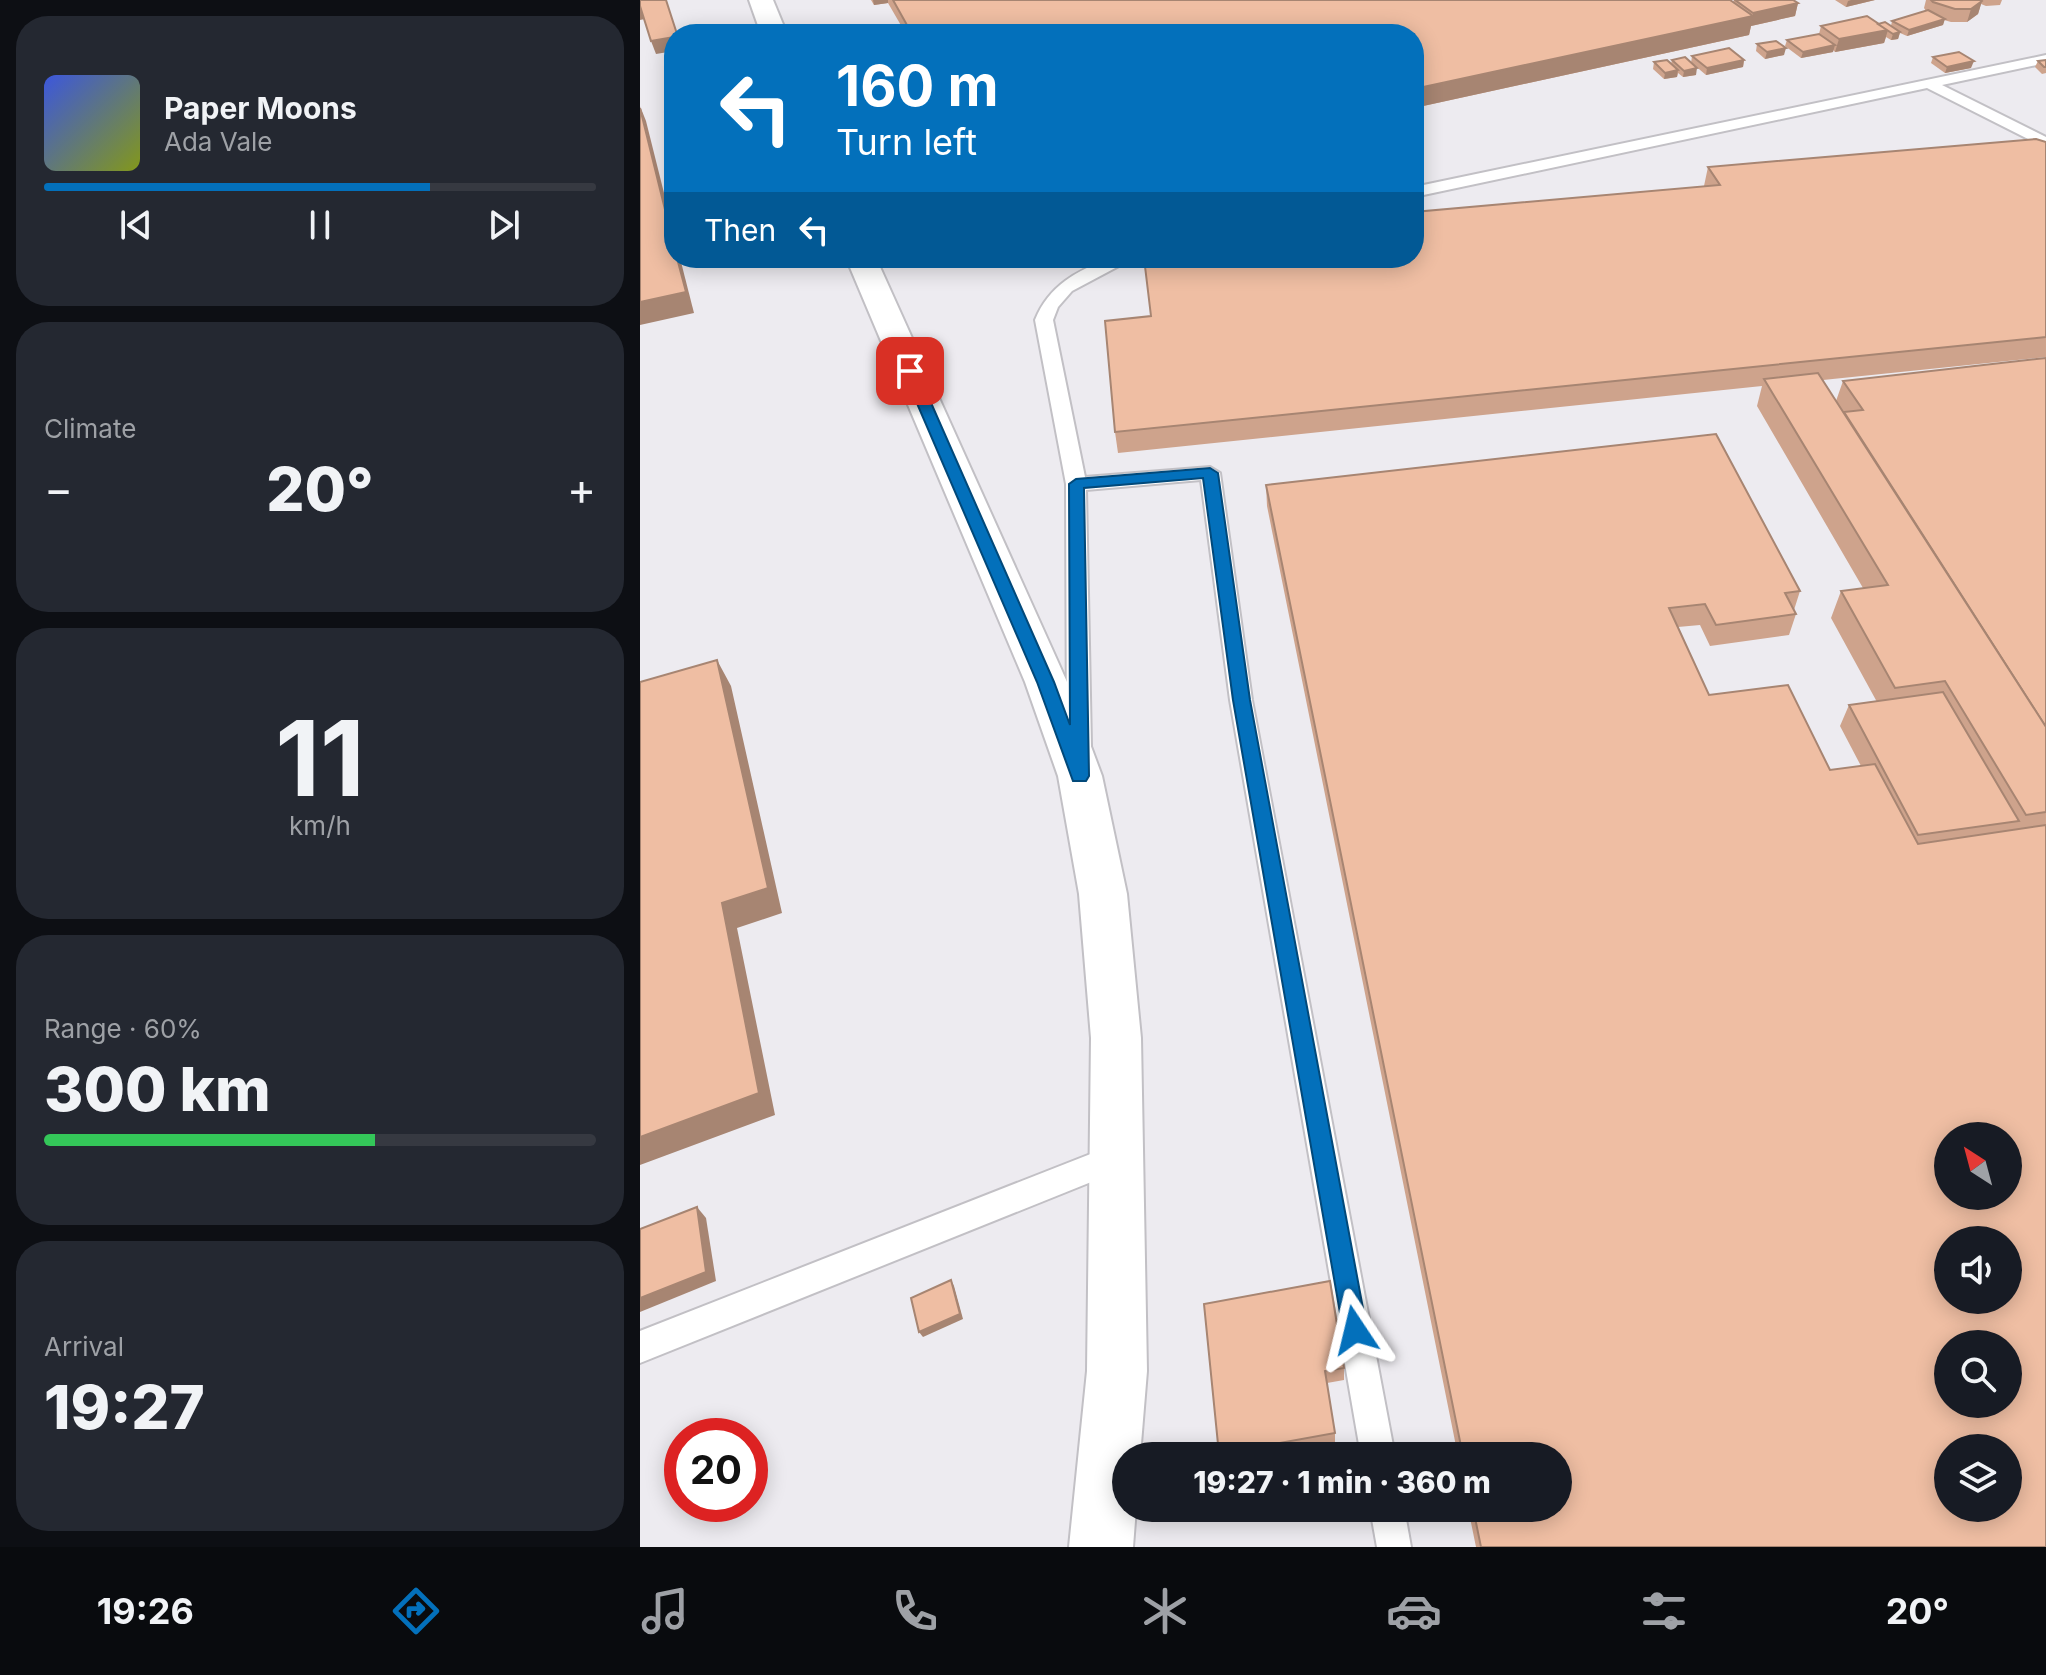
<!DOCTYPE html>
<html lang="en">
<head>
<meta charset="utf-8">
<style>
	:root { --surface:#171b24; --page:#242831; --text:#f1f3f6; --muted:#9ea1a6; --line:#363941; --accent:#0370bb }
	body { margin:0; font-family:Inter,sans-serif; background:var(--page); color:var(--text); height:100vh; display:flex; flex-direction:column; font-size:30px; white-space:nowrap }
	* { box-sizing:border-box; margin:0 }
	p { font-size:26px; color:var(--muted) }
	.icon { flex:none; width:44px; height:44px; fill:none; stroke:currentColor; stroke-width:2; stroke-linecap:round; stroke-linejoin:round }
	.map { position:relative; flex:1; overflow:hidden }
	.details { display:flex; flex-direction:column; gap:16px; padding:16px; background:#0d0f14; width:640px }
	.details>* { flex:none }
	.banner { position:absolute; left:24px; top:24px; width:760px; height:244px; border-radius:32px; box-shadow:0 4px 20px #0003; background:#0370bb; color:#fff; overflow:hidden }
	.needle { width:52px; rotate:324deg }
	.buttons { position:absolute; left:1294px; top:1122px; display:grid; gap:16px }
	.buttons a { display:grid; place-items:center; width:88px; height:88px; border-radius:50%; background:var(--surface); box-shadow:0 4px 20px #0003; font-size:40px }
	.speed { position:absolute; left:24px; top:1418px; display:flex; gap:16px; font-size:40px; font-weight:700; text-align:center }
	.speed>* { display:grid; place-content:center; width:104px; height:104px; border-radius:50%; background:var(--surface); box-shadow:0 4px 20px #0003; line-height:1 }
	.speed .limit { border:12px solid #d22; background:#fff; color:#111 }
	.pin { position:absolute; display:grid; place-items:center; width:68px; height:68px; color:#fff; margin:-34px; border-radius:16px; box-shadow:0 4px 12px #0006 }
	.me { position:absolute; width:88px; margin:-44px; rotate:350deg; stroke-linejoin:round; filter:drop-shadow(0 0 6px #0008) }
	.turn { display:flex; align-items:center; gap:28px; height:168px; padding:0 40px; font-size:36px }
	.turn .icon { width:104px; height:104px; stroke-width:2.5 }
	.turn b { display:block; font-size:56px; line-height:68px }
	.then { display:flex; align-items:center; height:76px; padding:0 40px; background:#0003; gap:16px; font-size:30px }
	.big { font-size:60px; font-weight:800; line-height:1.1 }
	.details .tile { flex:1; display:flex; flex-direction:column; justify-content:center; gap:12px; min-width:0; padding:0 28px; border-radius:32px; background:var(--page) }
	.details .dial { align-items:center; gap:0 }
	.dial b { font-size:104px; line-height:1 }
	.song { display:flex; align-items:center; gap:24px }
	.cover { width:96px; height:96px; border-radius:12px; background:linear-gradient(135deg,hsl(230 70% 55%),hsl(70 70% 35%)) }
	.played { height:8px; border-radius:4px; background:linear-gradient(90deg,var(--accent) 70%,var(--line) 70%) }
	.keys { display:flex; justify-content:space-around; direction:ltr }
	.heat { display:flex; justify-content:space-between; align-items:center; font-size:44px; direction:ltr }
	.charge { height:12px; border-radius:6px; background:linear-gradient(90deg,#34c759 60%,var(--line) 0) }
	.trip { position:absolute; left:472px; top:1442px; width:460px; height:80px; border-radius:40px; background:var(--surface); box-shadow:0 4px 20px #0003; font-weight:800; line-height:80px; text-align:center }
	.dock { display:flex; height:128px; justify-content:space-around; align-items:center; background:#090b0e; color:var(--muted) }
	.dock .icon { width:56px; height:56px }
	.dock .active { color:var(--accent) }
	.dock b { font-size:36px; color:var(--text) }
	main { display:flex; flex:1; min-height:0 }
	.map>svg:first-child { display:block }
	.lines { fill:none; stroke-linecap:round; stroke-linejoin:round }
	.lane-casing { stroke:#c2c0c5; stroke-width:4 }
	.street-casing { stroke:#c2c0c5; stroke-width:4 }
	.lane { fill:#fff; fill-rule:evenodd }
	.street { fill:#fff; fill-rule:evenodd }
	.wall { fill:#cea38c }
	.shaded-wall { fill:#a78572 }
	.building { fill:#efbea3; stroke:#a78572; stroke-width:2; fill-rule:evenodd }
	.route { fill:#0370bb; stroke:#02497a; stroke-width:2 }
</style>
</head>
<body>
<main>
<section class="details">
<div class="tile">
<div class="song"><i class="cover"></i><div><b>Paper Moons</b><p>Ada Vale</p></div></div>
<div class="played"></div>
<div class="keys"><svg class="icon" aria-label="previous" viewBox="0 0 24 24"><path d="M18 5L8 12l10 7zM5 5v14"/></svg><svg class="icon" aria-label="pause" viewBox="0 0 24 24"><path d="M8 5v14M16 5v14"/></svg><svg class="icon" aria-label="next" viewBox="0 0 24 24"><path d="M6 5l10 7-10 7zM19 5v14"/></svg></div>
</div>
<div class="tile"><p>Climate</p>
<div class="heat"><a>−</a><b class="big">20°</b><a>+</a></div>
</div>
<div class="tile dial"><b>11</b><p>km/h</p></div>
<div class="tile"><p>Range · 60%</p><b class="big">300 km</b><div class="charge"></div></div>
<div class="tile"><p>Arrival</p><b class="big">19:27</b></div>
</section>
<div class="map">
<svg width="1406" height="1547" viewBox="0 0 1406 1547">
	<rect width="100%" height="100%" fill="#edebf0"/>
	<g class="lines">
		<!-- lane casing -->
		<g class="lane-casing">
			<g id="lane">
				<path d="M1406,55V63L1302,85L1406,137V148L1287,88L774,197V187Z"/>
				<path d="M470,258H494L432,291L418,307L413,320L445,477L570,467L580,473L612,700L755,1456H721L590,700L561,480L446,490L451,746L447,752L439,755L431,752L427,746L426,484L395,320C409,285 437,271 470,258Z"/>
				<path d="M476,1144L486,1148L491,1158L486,1168L0,1363V1331Z"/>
				<path d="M730,1508H764L771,1547H737Z"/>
			</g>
		</g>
		<!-- street casing -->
		<g class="street-casing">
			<g id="street">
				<path d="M109,0H133L147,34H121Z"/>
				<path d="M206,258H236L427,682L462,776L487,894L501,1038L507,1371L500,1456H486V1508H496L493,1547H429L447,1371L451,1038L439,894L418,776L385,682Z"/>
			</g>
		</g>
		<!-- lane -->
		<use href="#lane" class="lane"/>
		<!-- street -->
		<use href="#street" class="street"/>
	</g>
	<!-- wall -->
	<g class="wall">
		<path d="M231,0H1090L1093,2L1094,0L1158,3L1155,16L1111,26L1109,35L774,108V34H266L248,3L234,5Z"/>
		<path d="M1195,0H1235L1206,7Z"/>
		<path d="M1286,0H1362L1360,5L1346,6L1341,4L1338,14L1327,22H1311L1304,20L1303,25L1267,36L1260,33L1258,39L1251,40L1246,37L1244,43L1195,52L1193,50V52L1161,58L1145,46L1147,40L1179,34L1181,26L1238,24L1251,26L1252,21L1286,11L1284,8Z"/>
		<path d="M1117,44L1144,55L1125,59L1116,51Z"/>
		<path d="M1052,56L1104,60L1103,67L1066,75L1053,64L1056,75L1043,77L1038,73L1037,77L1024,79L1013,69L1014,62L1031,64L1032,60L1051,63Z"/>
		<path d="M1293,57L1331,68L1305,73L1291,63Z"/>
		<path d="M1406,60V73L1402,74L1395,67L1398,61Z"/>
		<path d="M1406,142V357L1183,380L1196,401L1203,381L1406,358V1547H836L828,1508H918V1456H818L627,506L626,485L1160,591L1154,610L1156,614L1149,635L1070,646L1060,625L1038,627L1069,695L1190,770L1221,766L1200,726L1209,705L1237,702L1191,618L1201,591L1223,588L1117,406L1122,386L478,453L475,432L511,316L1064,186L1068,167Z"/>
		<path d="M564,1304L704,1368V1380L687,1383L695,1433V1444L632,1456H580Z"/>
	</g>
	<!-- shaded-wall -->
	<g class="shaded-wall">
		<path d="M233,0H248V3L234,5Z"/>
		<path d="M1211,0H1235L1206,7L1208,1Z"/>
		<path d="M1342,1L1338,14L1327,22L1331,9Z"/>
		<path d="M1158,3L1155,16L1111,26L1109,35L774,108V89L1113,16V13Z"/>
		<path d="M0,6L5,19L0,20Z"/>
		<path d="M1305,19L1303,25L1267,36L1269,30Z"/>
		<path d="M1248,30L1244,43L1195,52L1199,39Z"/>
		<path d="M1260,32L1258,39L1251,40L1253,34Z"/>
		<path d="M34,37V51L16,54L11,41Z"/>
		<path d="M1195,45L1193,52L1161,58L1163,52Z"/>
		<path d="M1146,48L1144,55L1125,59L1127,52Z"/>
		<path d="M1104,60L1103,67L1066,75L1067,68Z"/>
		<path d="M1334,61L1331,68L1305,73L1307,67Z"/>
		<path d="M1057,68L1056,75L1043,77L1044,71Z"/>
		<path d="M1038,70L1037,77L1024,79L1025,73Z"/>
		<path d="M0,106L6,121L34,233V246Z"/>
		<path d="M37,258H40L54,313L0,325V302Z"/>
		<path d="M77,660L91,686L142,913L97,928L135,1115L0,1165V1137L82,903Z"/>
		<path d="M57,1207L66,1218L76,1281L0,1312V1298Z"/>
		<path d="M311,1280L314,1286L323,1319L283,1337L279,1332Z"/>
	</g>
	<!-- building -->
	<g class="building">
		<path d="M0,0H26L37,34H34V37L11,41L0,6Z"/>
		<path d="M253,0H1090L1113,16L774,89V34H272Z"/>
		<path d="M1095,0H1153L1158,3L1113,13Z"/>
		<path d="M1291,0H1341L1342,1L1331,9H1315L1293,2Z"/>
		<path d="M1288,10L1305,19L1269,30L1252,21Z"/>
		<path d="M1227,16L1248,30L1199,39L1181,26Z"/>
		<path d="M1245,22L1260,32L1253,34L1238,24Z"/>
		<path d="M1179,34L1195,45L1163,52L1147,40Z"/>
		<path d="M1136,41L1146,48L1127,52L1117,44Z"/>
		<path d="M1089,48L1104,60L1067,68L1052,56Z"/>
		<path d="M1319,52L1334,61L1307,67L1293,57Z"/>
		<path d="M1045,57L1057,68L1044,71L1032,60Z"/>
		<path d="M1027,60L1038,70L1025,73L1014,62Z"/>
		<path d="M1406,60V67H1404L1398,61Z"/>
		<path d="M0,108L34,246V258H37L46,292L0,302Z"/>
		<path d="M1396,139L1406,142V337L475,432L465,321L511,316L504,258H774V212L1080,185L1068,167Z"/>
		<path d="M1406,358V727L1204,412L1223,410L1203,381Z"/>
		<path d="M1178,373L1406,727V812L1386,815L1305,681L1255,688L1201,591L1248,585L1124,379Z"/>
		<path d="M1076,434L1160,591L1145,593L1156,614L1076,625L1065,604L1029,608L1069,695L1148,685L1190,770L1235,764L1278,844L1406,825V1547H841L833,1508H918V1456H823L626,485ZM1308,1136H1368V1196H1308ZM1308,1240H1368V1300H1308ZM1308,1344H1368V1404H1308ZM1308,1448H1368V1508H1308Z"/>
		<path d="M77,660L128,888L82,903L119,1093L0,1137V682Z"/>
		<path d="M1303,692L1379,821L1278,835L1209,705Z"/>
		<path d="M57,1207L66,1272L0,1298V1229Z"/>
		<path d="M311,1280L320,1314L279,1332L271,1298Z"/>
		<path d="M690,1281L704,1368L685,1371L695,1433L579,1454L564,1304Z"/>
	</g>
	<!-- route -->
	<path class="route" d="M270,367L277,371L414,682L430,725L429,484L436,479L570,468L578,473L610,700L727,1330L724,1339L715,1342L706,1339L703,1330L593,700L563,478L444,488L449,776L446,781H433L397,682L263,371Z"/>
</svg>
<div class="buttons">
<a><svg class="needle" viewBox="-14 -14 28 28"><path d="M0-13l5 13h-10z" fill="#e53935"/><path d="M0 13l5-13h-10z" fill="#9ea1a6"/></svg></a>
<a><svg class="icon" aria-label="sound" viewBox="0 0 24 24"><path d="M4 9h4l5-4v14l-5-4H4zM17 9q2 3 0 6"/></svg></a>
<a><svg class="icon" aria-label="search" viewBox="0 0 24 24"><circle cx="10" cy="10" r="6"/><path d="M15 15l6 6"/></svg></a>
<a><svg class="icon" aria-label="layers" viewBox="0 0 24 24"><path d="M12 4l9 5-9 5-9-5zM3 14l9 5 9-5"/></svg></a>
</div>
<div class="speed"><div class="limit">20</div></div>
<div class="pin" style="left:270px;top:371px;background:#d93025"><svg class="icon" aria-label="arrive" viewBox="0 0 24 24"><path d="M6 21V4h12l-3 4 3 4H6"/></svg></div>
<svg class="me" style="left:715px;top:1330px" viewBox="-20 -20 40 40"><path d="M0-17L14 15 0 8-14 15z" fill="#0370bb" stroke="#fff" stroke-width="4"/></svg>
<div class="trip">19:27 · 1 min · 360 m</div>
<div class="banner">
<div class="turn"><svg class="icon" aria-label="left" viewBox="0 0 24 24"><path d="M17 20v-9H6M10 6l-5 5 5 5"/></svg><div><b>160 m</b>Turn left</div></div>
<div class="then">Then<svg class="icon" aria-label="left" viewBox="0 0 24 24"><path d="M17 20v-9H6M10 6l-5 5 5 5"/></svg></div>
</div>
</div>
</main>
<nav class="dock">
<b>19:26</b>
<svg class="icon active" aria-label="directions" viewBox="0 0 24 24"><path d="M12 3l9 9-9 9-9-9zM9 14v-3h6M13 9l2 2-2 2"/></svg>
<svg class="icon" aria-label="music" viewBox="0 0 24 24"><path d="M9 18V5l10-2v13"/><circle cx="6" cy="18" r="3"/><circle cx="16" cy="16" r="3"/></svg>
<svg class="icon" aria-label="phone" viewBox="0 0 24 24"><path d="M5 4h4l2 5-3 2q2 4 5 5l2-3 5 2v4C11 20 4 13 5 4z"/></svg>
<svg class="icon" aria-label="climate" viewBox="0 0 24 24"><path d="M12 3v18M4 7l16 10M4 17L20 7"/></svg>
<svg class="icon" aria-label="car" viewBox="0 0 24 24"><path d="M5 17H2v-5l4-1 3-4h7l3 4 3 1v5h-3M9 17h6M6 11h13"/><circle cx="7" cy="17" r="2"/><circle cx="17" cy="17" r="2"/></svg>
<svg class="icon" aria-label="filters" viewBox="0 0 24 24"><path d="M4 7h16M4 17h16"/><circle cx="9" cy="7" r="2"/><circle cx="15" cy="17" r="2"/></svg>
<b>20°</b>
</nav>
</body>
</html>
